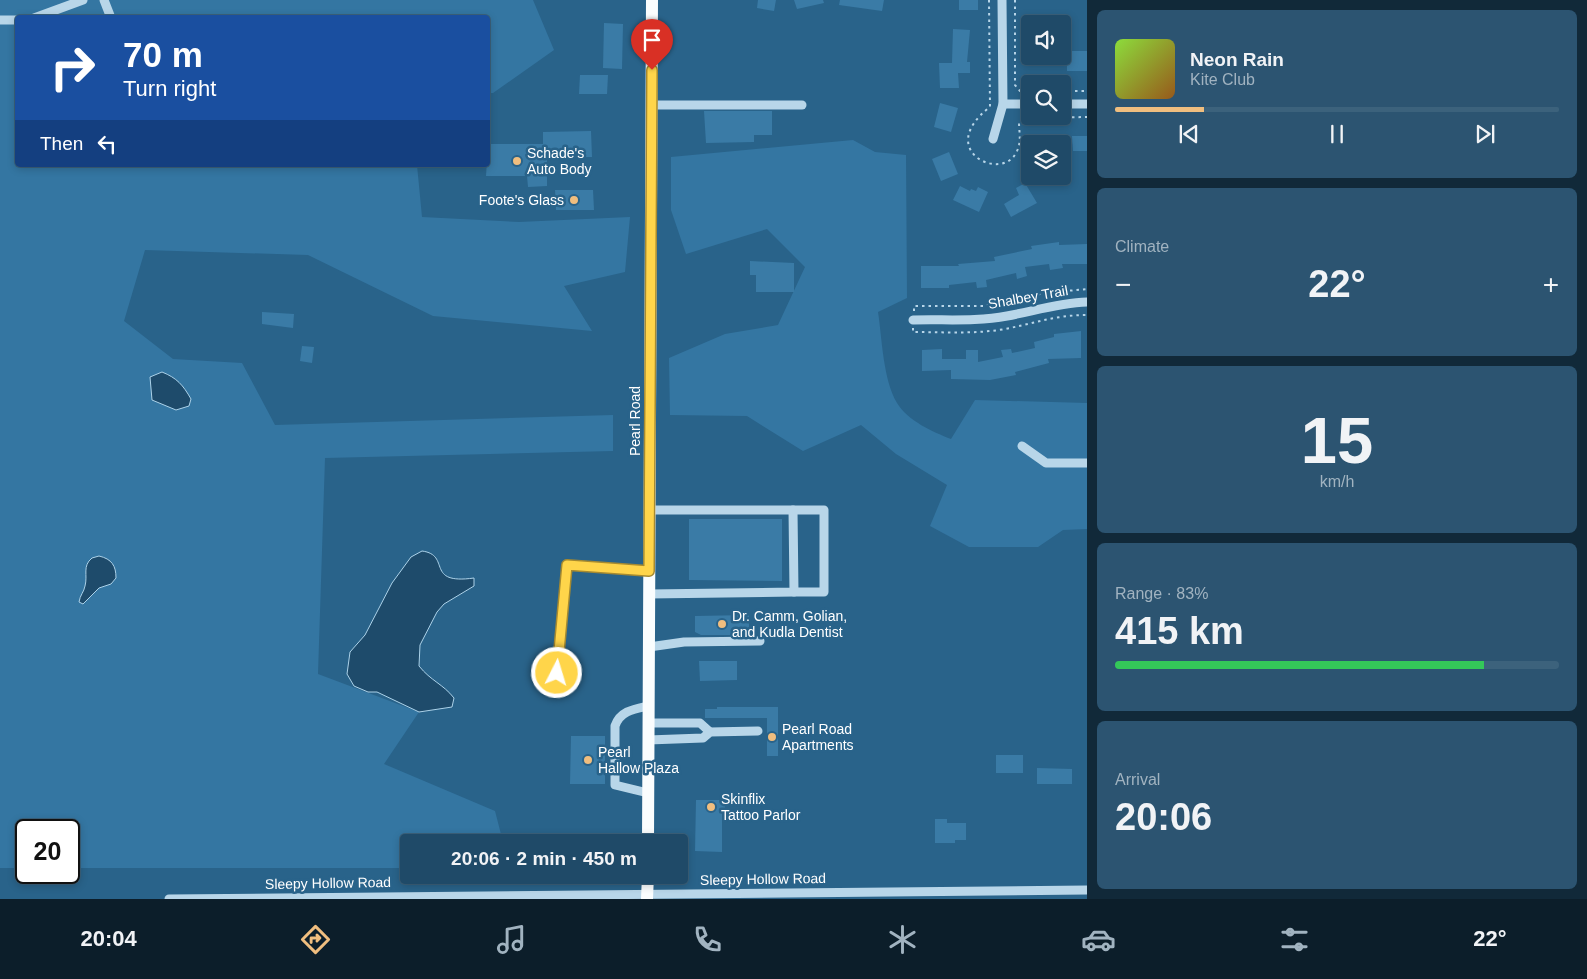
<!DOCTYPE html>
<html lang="en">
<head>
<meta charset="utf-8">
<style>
	:root { --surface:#1f4a68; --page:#2c5471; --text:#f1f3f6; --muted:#a1b3c0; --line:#3c627c; --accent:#f0be7f }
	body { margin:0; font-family:Arial,sans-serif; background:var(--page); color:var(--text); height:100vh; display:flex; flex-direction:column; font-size:19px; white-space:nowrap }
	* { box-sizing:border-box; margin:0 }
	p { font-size:16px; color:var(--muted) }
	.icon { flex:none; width:28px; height:28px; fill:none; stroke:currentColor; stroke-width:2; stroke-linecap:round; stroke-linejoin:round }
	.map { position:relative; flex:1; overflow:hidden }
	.details { display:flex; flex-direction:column; gap:10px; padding:10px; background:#112939; width:500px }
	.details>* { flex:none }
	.guide { position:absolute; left:15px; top:15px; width:475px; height:152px; border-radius:5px; box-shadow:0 2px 8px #0003,0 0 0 1px var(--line); background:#1a4fa0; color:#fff; overflow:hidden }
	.tools { position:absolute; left:1021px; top:15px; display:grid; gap:10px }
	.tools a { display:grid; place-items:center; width:50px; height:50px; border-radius:5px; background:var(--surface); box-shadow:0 2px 8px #0003,0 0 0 1px var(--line); font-size:25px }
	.speed { position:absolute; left:15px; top:819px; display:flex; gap:10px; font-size:25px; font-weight:700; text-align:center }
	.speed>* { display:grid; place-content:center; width:65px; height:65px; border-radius:50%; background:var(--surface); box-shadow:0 2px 8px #0003,0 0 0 1px var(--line); line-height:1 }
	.speed .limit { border:2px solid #111; border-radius:8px; background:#fff; color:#111 }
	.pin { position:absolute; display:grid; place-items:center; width:42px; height:42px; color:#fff; margin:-51px -21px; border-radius:50% 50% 50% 0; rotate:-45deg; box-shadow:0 0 5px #0007 }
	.pin .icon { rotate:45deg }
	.me { position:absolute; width:55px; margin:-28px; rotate:5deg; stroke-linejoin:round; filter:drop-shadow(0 0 4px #0008) }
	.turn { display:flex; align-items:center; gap:18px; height:105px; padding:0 25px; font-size:22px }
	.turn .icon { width:65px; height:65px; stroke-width:2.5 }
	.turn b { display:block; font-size:35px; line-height:42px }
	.then { display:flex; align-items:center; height:48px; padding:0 25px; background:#0003; gap:10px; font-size:19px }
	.big { font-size:38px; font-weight:600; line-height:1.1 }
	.details .widget { flex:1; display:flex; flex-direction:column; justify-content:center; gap:8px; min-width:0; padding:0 18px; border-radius:8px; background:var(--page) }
	.details .dial { align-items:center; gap:0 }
	.dial b { font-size:65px; line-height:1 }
	.song { display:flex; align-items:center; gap:15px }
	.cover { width:60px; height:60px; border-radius:8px; background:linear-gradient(135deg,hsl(90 70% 55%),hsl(30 70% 35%)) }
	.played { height:5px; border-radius:2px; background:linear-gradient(90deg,var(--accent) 20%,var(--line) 20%) }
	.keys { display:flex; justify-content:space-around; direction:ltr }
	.heat { display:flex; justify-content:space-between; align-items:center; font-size:28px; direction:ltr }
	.charge { height:8px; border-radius:4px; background:linear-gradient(90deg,#34c759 83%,var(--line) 0) }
	.trip { position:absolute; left:400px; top:834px; width:288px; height:50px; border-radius:5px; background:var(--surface); box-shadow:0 2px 8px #0003,0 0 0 1px var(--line); font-weight:600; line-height:50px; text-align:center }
	.menu { display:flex; height:80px; justify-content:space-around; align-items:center; background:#0c1e2a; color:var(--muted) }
	.menu .icon { width:35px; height:35px }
	.menu .current { color:var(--accent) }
	.menu b { font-size:22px; color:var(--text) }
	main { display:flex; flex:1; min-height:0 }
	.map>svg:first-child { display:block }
	.green { fill:#3476a2 }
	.water { fill:#1e4b6b; stroke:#acd2e9 }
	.building { fill:#3a7ba6 }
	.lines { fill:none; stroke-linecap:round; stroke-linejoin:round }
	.path { stroke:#b8d6e9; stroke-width:2; stroke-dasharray:2.5 4; stroke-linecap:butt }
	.minor { stroke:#b8d6e9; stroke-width:9 }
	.major { stroke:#fafdfe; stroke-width:12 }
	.route-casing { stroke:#a68a30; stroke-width:12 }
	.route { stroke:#ffd54a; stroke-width:9 }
	.poi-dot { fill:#f0be7f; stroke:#29638a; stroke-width:2 }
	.labels { text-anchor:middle; stroke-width:5; stroke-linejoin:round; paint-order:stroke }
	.poi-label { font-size:14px; fill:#fff; stroke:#29638a; text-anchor:start }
	.street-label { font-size:14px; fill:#fff; stroke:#29638a }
</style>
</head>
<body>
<main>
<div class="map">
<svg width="1087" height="899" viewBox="0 0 1087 899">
	<rect width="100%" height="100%" fill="#29638a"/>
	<!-- green -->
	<g class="green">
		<path d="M0,0H533L554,50L493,93H488V18H18V165H417L422,217L519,222L630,217L625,272L564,286L592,331L433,316L308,255L145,250L124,321L173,359L242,363L275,425L613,415V451L325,458L318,674L419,712L384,764L495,811L503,842H409V868H69V830H26V868H0Z"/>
		<path d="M853,140L875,152L906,155L907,298L878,312C882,338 883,380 897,403C908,421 933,432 951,439L975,400L1087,403V529L1063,530L1038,547H969L930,526L947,485L896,454L861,425L803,451L747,416L670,415L669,358L725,334L778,325L805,267L767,229L686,254L671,210V157Z"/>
	</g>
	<!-- water -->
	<g class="water">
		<path d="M162,372C177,378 183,385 191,399L189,406L176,410L152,400L150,377Z"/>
		<path d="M422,551C452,555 424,585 474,578V586L444,604L437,612L420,645L419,666C431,681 443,684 454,698L452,707L419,712L377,692H368L354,686L347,674L350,652L365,635L392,583L411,557Z"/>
		<path d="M99,556C112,559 116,566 116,578L111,584L99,588L83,604L79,602C80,595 84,592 85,586C88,575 82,566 92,558Z"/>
	</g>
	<!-- building -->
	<g class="building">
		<path d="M758,0H776L774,11L757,8Z"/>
		<path d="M794,0H823L824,3L797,9Z"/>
		<path d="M840,0H884L882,11L839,5Z"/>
		<rect x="959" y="0" width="19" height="10"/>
		<path d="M604,23L623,24L622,69L603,68Z"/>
		<path d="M953,29L970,30L967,62H970V73H958L959,88H940L939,63H952Z"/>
		<path d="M1067,51H1087V71H1067V65L1051,66L1046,56H1067Z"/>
		<path d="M580,75H608L607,94H579Z"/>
		<path d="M940,103L958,108L951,132L934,127Z"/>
		<path d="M704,111H772V135H754V142L706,143Z"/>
		<path d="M591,131L592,157H547V186L528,187L527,176H486L488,144H543V132Z"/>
		<path d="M1040,135L1063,142V144H1038Z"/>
		<path d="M1072,136H1087V151H1073Z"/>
		<path d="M949,152L958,174L941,181L932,159Z"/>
		<path d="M1025,183L1037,203L1011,217L1004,204L1019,195L1016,188Z"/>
		<path d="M960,186L970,191L971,189L976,191L978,187L988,192L979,212L953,200Z"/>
		<path d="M555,190H593L594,210H556Z"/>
		<path d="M1059,242V245L1087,244V264H1062L1063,268L1050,270L1049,264L1025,267L1027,276L1017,279L1016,273L986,280L987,287L977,288L976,282L949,285V288H921V266H959L958,264L995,261L994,257L1032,249L1031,246Z"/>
		<path d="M750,261L794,263V292H756V275H750Z"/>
		<path d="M262,312L294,314L293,328L262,324Z"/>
		<path d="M1081,331V358L1048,359L1049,363L1015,372L1016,375L990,380L951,379V370L922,371V350L942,349V359H966V350H978V362L1003,357L1001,350L1011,349L1012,353L1035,348L1034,342L1054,337V334Z"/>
		<path d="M302,346L314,347L312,363L300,361Z"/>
		<path d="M689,519H782V581L689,580Z"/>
		<path d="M749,615V635H701L695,632V616Z"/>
		<path d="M699,661H737V680L700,681Z"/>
		<path d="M717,707H778V756H767V718H705V709H717Z"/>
		<path d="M571,736H605V784H570Z"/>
		<rect x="996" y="755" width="27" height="18"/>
		<path d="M1037,768L1072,769V784H1037Z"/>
		<path d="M696,800H725V813H722V852L695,851Z"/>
		<path d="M935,819H947V823H966V840H955V843H935Z"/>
	</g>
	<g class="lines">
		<!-- path -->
		<g class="path">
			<path d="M989,0L990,107C934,150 1001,182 1016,153C1022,142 1019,133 1019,122L1023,118L1087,117"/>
			<path d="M1015,0V85L1020,91H1030"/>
			<path d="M1062,91H1087"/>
			<path d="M914,311V306H984L1045,293L1087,289"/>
			<path d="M913,328V332C941,332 970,334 999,330C1030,325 1053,315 1087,315"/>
		</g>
		<!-- minor -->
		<g class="minor">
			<path d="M104,0L111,18"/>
			<path d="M34,18L83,0"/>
			<path d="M0,20H18"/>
			<path d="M1003,104H1030"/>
			<path d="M1062,104H1087"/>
			<path d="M652,105H802"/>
			<path d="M993,139L1003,104L1002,0"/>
			<path d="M913,320C944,319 976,322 1007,316C1034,311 1059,303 1087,302"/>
			<path d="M1022,446L1046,463H1087"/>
			<path d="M793,510H824V592H794"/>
			<path d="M649,594L794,592L793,510H650"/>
			<path d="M649,647L684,642L760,641"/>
			<path d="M557,673L567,565L649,571"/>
			<path d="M648,723H700L710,732"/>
			<path d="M648,740L703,738L710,732L758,731"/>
			<path d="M648,793L615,785V726C620,711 634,709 648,706"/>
			<path d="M169,899L1087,890"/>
		</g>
		<!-- major -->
		<g class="major">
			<path d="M648,842L652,0"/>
			<path d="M647,899L648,875"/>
		</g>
	</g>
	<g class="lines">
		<!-- route casing -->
		<g class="route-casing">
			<path id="route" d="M557,673L567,565L649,571L652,70"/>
		</g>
		<!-- route -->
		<use href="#route" class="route"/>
	</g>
	<!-- markers -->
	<g class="poi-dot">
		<circle cx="517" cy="161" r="5"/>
		<circle cx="574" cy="200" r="5"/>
		<circle cx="722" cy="624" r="5"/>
		<circle cx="772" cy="737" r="5"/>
		<circle cx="588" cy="760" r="5"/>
		<circle cx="711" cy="807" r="5"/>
	</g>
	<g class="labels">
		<!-- poi labels -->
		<g class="poi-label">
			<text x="527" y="158">Schade's<tspan x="527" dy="16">Auto Body</tspan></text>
			<text x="564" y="205" text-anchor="end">Foote's Glass</text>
			<text x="732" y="621">Dr. Camm, Golian,<tspan x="732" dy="16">and Kudla Dentist</tspan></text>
			<text x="782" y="734">Pearl Road<tspan x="782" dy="16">Apartments</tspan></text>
			<text x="598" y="757">Pearl<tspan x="598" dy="16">Hallow Plaza</tspan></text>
			<text x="721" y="804">Skinflix<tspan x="721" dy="16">Tattoo Parlor</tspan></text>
		</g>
		<!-- street labels -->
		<g class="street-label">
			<text transform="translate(1028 297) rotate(-10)" y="5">Shalbey Trail</text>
			<text transform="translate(635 421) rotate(-90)" y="5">Pearl Road</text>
			<text transform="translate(763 879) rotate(-1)" y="5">Sleepy Hollow Road</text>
			<text transform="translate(328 883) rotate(-1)" y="5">Sleepy Hollow Road</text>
		</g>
	</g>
</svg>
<div class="tools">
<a><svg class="icon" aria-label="sound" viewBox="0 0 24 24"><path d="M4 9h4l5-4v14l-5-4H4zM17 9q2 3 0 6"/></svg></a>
<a><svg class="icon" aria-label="search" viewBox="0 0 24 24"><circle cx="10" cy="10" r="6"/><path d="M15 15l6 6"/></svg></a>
<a><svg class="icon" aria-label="layers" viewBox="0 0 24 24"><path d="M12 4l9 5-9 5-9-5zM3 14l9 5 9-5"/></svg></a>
</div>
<div class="speed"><div class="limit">20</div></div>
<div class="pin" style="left:652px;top:70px;background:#d93025"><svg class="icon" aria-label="arrive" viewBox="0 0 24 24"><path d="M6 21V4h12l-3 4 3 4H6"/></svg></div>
<svg class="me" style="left:557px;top:673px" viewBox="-20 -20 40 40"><circle r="17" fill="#ffd54a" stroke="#fff" stroke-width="3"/><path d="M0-11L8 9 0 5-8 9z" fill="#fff"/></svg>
<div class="trip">20:06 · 2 min · 450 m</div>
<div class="guide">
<div class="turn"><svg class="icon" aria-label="right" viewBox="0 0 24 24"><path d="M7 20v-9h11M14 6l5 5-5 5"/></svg><div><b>70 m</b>Turn right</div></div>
<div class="then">Then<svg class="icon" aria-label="left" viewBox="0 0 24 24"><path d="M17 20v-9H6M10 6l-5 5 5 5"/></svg></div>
</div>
</div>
<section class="details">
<div class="widget">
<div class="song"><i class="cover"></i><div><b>Neon Rain</b><p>Kite Club</p></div></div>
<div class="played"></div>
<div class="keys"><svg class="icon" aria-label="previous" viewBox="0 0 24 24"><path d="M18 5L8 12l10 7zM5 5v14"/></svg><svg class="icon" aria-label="pause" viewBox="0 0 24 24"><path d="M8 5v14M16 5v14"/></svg><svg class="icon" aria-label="next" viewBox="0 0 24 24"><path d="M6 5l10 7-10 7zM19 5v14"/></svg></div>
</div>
<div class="widget"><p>Climate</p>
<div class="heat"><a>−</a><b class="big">22°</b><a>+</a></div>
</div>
<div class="widget dial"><b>15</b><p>km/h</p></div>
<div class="widget"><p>Range · 83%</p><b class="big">415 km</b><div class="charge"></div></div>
<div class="widget"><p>Arrival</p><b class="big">20:06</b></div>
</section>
</main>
<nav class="menu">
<b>20:04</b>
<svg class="icon current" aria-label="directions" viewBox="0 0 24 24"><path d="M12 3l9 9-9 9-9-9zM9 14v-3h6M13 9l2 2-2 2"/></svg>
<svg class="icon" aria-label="music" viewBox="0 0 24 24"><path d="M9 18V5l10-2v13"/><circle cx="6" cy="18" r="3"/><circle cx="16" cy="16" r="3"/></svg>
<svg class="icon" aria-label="phone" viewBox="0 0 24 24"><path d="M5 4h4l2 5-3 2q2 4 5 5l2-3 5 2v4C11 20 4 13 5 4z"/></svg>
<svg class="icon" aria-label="climate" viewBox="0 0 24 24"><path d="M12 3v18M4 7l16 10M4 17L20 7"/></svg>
<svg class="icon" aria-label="car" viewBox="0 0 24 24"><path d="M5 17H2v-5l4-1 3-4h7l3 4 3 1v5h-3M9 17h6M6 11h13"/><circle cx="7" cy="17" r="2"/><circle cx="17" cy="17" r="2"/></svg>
<svg class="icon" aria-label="filters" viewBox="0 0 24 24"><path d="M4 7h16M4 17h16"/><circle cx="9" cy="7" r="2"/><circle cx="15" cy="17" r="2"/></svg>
<b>22°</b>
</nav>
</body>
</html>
